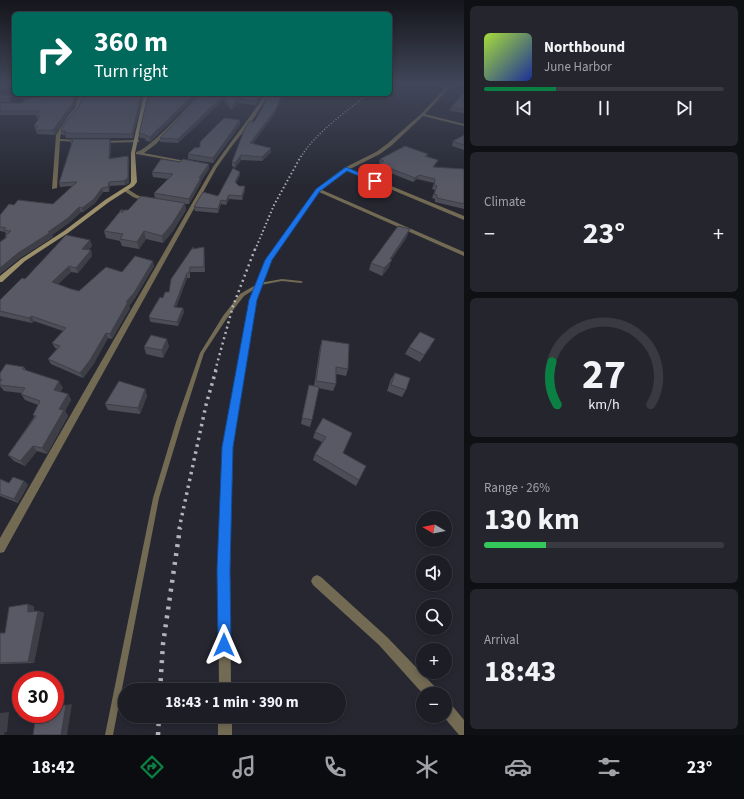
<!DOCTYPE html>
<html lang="en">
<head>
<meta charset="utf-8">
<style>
	:root { --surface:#1c1d25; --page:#25262d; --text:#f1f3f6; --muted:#a0a2a7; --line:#3a3b42; --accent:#0b8043 }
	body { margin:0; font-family:"Source Sans 3",sans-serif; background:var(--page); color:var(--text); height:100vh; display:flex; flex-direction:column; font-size:15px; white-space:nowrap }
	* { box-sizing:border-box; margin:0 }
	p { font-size:13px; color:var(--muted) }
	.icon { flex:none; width:22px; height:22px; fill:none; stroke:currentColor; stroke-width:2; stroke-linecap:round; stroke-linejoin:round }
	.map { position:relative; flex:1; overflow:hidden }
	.side { display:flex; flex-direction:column; gap:6px; padding:6px; background:#0f1014; width:280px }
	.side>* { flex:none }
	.guide { position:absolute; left:12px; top:12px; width:380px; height:84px; border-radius:6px; box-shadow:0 2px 6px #0003,0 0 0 1px var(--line); background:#00695c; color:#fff; overflow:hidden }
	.needle { width:26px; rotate:280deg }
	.tools { position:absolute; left:416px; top:511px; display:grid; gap:8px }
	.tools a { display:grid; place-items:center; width:36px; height:36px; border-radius:50%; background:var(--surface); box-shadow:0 2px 6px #0003,0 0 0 1px var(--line); font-size:20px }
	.speed { position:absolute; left:12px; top:671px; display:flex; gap:8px; font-size:20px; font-weight:700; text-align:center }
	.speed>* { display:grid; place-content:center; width:52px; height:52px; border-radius:50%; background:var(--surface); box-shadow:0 2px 6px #0003,0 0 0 1px var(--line); line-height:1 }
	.speed .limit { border:6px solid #d22; background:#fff; color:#111 }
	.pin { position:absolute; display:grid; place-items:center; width:34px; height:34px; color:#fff; margin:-17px; border-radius:8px; box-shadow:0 2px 6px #0006 }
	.me { position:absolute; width:44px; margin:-22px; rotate:0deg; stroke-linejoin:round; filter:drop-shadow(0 0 3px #0008) }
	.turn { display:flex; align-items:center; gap:14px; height:84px; padding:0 16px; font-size:18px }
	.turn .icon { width:52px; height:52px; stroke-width:2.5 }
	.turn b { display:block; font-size:28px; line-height:34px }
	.big { font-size:30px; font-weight:700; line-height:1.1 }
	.side .widget { flex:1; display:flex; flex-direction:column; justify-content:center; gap:6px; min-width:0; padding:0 14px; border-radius:6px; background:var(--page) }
	.side .dial { align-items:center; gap:0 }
	.dial svg { height:104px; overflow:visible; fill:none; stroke:var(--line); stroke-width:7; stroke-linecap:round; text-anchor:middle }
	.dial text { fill:var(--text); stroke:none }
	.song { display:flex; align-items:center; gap:12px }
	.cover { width:48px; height:48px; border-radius:6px; background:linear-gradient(135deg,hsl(80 70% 55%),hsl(230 70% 35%)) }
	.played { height:4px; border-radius:2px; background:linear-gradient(90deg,var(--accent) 30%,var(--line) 30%) }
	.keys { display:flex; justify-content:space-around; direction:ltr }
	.heat { display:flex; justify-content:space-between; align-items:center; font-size:22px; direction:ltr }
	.charge { height:6px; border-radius:3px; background:linear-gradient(90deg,#34c759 26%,var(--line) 0) }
	.trip { position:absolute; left:118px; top:683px; width:228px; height:40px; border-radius:20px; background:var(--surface); box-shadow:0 2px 6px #0003,0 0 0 1px var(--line); font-weight:700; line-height:40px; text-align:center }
	.menu { display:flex; height:64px; justify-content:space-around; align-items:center; background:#0b0c0f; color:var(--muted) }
	.menu .icon { width:28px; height:28px }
	.menu .current { color:var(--accent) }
	.menu b { font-size:18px; color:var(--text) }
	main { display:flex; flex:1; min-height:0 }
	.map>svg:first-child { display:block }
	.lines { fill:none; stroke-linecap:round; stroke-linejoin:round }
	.lane { fill:#726a53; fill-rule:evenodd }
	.street { fill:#726a53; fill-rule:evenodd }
	.secondary { fill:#9c906a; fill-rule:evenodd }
	.rail-far4 { stroke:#b3b4bb; stroke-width:1.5; stroke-dasharray:1 2; stroke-linecap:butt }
	.rail-far3 { stroke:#b3b4bb; stroke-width:2; stroke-dasharray:1.5 2.5; stroke-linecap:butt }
	.rail-far2 { stroke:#b3b4bb; stroke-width:2.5; stroke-dasharray:2 3.5; stroke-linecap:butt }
	.rail-far1 { stroke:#b3b4bb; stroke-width:3.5; stroke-dasharray:2.5 4.5; stroke-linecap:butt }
	.rail { stroke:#b3b4bb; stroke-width:4.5; stroke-dasharray:3 6; stroke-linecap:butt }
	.wall { fill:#4c4d57 }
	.shaded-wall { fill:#3e3e47 }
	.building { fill:#585965; stroke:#3e3e47 }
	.route { fill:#1a73e8; stroke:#114b97 }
</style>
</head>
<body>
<main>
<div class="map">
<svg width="464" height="735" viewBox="0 0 464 735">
	<rect width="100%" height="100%" fill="#262731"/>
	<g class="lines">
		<!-- lane -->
		<path class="lane" d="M282,279L301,281L303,282L301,283L282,281L261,285L244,296L227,318L204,353L182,422L159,498L113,735H105L153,498L176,422L200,353L223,316L240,294L259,283Z"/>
		<!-- street -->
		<g class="street">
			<path d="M9,85H13L0,89V87Z"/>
			<path d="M448,85H452L425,114L464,124V126L423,116L391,146L380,154L350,169L464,216V220L347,171L322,190L464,252V256L319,192L272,260L256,300L233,447L230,570L231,690H219L218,570L223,447L250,300L266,260L316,189L344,168L376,152L387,144L421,114Z"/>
			<path d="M81,94H85C82,99 81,104 79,109C73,118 61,127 60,139L80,140L82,141L80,142L60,141L57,188L52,189L56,135L69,115L75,108L77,100Z"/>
			<path d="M200,94H204L156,144L144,153L191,162L193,163V164L136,154V152C148,151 189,105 200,94Z"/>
			<path d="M265,94H269L254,118L232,146L217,167L4,552L0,553V538L213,167C230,142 249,120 265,94Z"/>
			<path d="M137,140H139V142L100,143L98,142L100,141Z"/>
			<path d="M126,188L137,195L152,201L149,203L133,197L124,191L123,190Z"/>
			<path d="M317,575L321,577L387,637L437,689L439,694H423L379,645L313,585L311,581L313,577Z"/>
			<path d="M445,701L450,703L464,720V735H459L443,716H445Z"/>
			<rect x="218" y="716" width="14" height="19"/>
		</g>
		<!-- secondary -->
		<path class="secondary" d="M144,94H148L135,153L137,182L134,186L109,202L68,233L25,261L2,282H0V276L21,259L64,231L105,200L130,184L131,182V153Z"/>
		<!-- rail-far4 -->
		<path class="rail-far4" d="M301,157C313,135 348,110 368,94"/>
		<!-- rail-far3 -->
		<path class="rail-far3" d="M255,250L274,205L301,156"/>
		<!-- rail-far2 -->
		<path class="rail-far2" d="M215,371L233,306L255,249"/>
		<!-- rail-far1 -->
		<path class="rail-far1" d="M179,529L206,405L216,370"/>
		<!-- rail -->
		<g class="rail">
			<path d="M160,690L163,644L180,528"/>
			<path d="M158,735L159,716"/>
		</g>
	</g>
	<!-- wall -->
	<g class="wall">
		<path d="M464,93V113L450,111L451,107Z"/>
		<path d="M46,94H79L76,100L74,107L55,135L37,134L34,126L38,120L36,116L37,115H0V103H22L45,97Z"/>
		<path d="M84,94H143L133,138H66L65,135H62L61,131L79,106Z"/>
		<path d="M165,94H198L150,142L145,140V138H140L139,134L165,95Z"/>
		<path d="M221,94L263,95L256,105L237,103L232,110L223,100L178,143L160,142V138Z"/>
		<path d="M268,94L275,113L253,143L271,152L262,161L241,160L235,168L232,166V162L263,106L264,102Z"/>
		<path d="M10,95L11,99L10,102H0V96Z"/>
		<path d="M240,125L213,163L188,159V154L200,147Z"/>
		<path d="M464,135V150L452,146L453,141Z"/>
		<path d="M70,140L111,143L110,158L128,156L129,161V183L125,185L110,186L109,192H103L95,203L83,212H81L70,222L52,235L53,237L20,258L0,274V242L5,238V236L6,234L5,232L0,231V215L53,204L72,186L60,187L59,183L71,144Z"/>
		<path d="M428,154L427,157L438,160L434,167L464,169V209L435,202V199L432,198L435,190L432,189L434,183L417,179L413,182L378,168L380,164L379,163L380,159Z"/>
		<path d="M180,162L209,164V169L201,181V183L189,204H185L186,210L173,231L163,243L146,239L139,249L122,246L120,241L106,238L104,231L122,209L123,211L128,210L155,198L154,193L168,179L153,177L152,172Z"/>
		<path d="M240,172V175L236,183L239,186H245V190L242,200L229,199L226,205L221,204L218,213L195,211L194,207L218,196Z"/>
		<path d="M407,237L391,260L389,267L382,276L369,270L371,263Z"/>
		<path d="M90,240L92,246L88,250H91L92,256L78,273L71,272L58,284L71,289L79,291L122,272L154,266L135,298L129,306L130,308L112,339L108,338L93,365L83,378L51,364L48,359L57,349L55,348L52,343L63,331L34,321L32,323L0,316V300L25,279Z"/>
		<path d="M204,247L205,272H190V278H187L176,307L183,308L184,312L178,326L151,322L150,321L149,316L163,298L169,292Z"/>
		<path d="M322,340L348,369L346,376L336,374V384L333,391L318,388L312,420L310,427L301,424L309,385L314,386L320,347Z"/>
		<path d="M169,346L163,358L146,354L144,347Z"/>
		<path d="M431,346L420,362L405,354L409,347Z"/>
		<path d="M24,367L26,370L63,388L60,392L68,394L71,400L65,411L68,416L47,454L37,451L25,466L14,461L8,455L34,417L33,415L38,405L25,400L21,394V393L4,391L0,386V373Z"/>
		<path d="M395,373L406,390L402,397L387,391L391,379Z"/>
		<path d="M145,389L147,396L140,414L108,410L105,404Z"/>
		<path d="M323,418L343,453L359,480L356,486L313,460L315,454L322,442L313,438L315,432Z"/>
		<path d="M0,479L9,483L24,481L28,485L18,503L0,496Z"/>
		<path d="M34,606V611H38L44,613L34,663L0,664V633H5Z"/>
	</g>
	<!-- shaded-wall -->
	<g class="shaded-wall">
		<path d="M76,94H79L76,100L74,107L55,135L53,130Z"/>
		<path d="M141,94H143L133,138L132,134Z"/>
		<path d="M194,94H198L150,142V137Z"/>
		<path d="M261,94H263V95L256,105V101Z"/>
		<path d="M282,94H283L275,113L250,147V143Z"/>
		<path d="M10,95L11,99L10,102L9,98Z"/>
		<path d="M223,96V100L178,143V139Z"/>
		<path d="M237,99V103L232,110V106Z"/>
		<path d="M240,120V125L213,163V158Z"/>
		<path d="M110,139L111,143L110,163L109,159Z"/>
		<path d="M271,148V152L262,161V157Z"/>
		<path d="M241,155V160L235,168V163Z"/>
		<path d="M128,156L129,161V183L125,185L124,181Z"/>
		<path d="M209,164V169L201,181V183L189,204V199L199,178Z"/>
		<path d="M240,172V175L235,186V182Z"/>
		<path d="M419,175L417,179L413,182L415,178Z"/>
		<path d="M109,182L110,186L109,192L108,187Z"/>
		<path d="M245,186V190L242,200V196Z"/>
		<path d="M102,188L103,192L95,203L83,212L82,208Z"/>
		<path d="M229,195V199L226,205V201Z"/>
		<path d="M221,200V204L218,213V209Z"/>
		<path d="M185,203L186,210L173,231L163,243L162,236Z"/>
		<path d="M79,207L81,212L70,222L52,235L53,237L20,258L0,274V268L18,253L48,232Z"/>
		<path d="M410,229L407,237L391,260L389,267L382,276L384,268Z"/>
		<path d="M144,231L146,239L139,249L137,242Z"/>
		<path d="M90,240L92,246L84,254L82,249Z"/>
		<path d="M91,250L92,256L78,273L76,268Z"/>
		<path d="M153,261L154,266L135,298L129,306L130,308L112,339L110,334L126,302Z"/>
		<path d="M69,266L71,272L55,287L52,282Z"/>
		<path d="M187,273V278L175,311L174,307Z"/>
		<path d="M183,308L184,312L178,326L177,322Z"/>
		<path d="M31,316L34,321L32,323L29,318Z"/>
		<path d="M106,333L108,338L93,365L83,378L80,373Z"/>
		<path d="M167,339L169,346L163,358L162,350Z"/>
		<path d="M59,381L63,388L57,396L54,390Z"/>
		<path d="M145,389L147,396L140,414L138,408Z"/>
		<path d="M68,394L71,400L65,411L68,416L47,454L42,448L59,409Z"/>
		<path d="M33,446L37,451L25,466L20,461Z"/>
		<path d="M24,481L28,485L18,503L14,499Z"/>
		<path d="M28,604L34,606L33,614L28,612Z"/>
		<path d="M38,611L44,613L34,663L28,662Z"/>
		<path d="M72,704L67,735H61L66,705Z"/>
		<path d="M9,712L7,732H5L4,735H0V713Z"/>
	</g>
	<!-- building -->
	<g class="building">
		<path d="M464,93V109L451,107Z"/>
		<path d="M46,94H76L74,96L73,103L53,130H35L38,126H34L40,116H36L40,111H0V103H22L25,99L32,98L45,97Z"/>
		<path d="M84,94H141L132,134L64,133L66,131H61L65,123L79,106Z"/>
		<path d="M165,94H194L150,137L145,135V134H139L148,96L165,95Z"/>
		<path d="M202,94H261L256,101L237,99L232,106L223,96L178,139L160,138Z"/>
		<path d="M268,94H282L276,109L250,143L271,148L262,157L241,155L235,163L232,162L245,128L250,121L254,122L266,102H264Z"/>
		<path d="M10,95L9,98H0V96Z"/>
		<path d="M224,118L240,120L213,158L188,154L194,148L200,147V142Z"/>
		<path d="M464,135V145L453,141Z"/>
		<path d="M71,139H110L109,159L128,156V178L124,181L109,182L108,187L102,188L94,199L82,208L79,207L68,218L48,232H51L18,253L0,268V242L7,237L5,236L11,231L4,230L6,228L0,227V215L9,204L14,205L18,200L53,204L77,182L59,183L73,140H70Z"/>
		<path d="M405,146L428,154L425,156L438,160L433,167L464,169V204L437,198V195L434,194L437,186L434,185L435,179L419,175L415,178L379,164L384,161L380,159Z"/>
		<path d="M161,159L180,162L183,159L209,164L199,178H201L189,199L154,193L173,174L152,172Z"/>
		<path d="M233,168L240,172L235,182L239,186H245L242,196L229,195L226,201L221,200L218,209L194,207L203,192L218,196Z"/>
		<path d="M141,196L185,203L172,224L162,236L144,231L137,242L120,239L123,234L104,231L122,209V213L124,210H128Z"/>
		<path d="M398,226L410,229L390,259L392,260L384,268L371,263Z"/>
		<path d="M66,235L90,240L82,249L91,250L76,268L69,266L52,282L71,289L79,291L106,267L122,272L135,256L153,261L134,293L126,302H128L110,334L106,333L90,360L80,373L48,359L60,346L52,343L66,328L31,316L29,318L0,311V300L22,278L25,279Z"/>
		<path d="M193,247V249L204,247V267H190L189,273H187L174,307L183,308L177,322L150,318L149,316L160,297L163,298L165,292H169L171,279Z"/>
		<path d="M420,332L435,339L424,355L409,347Z"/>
		<path d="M151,335L167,339L162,350L144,347Z"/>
		<path d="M322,340L349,344L348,369L336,367V384L316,381Z"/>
		<path d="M6,364L24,367L22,369L59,381L54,390L68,394L59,409L64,410L42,448L33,446L20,461L8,455L36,416L33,415L40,401L21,394L25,388L0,385V382L2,380L0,379V373Z"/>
		<path d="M395,373L410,378L406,390L391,385Z"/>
		<path d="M119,381L145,389L138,408L105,404Z"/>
		<path d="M309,385L319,387L312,420L302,418Z"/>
		<path d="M323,418L352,433L343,453L366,466L359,480L315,454L326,437L315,432Z"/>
		<path d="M13,477L24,481L14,499L0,494V479L9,483Z"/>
		<path d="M28,604V612L38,611L28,662L0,663V633H5L9,607Z"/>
		<path d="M66,705L61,735H33L36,714H55V706Z"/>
	</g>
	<!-- sky -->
	<linearGradient id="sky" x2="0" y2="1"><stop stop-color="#15151b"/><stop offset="0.45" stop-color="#41475a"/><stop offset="1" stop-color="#41475a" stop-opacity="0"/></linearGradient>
	<rect width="464" height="187" fill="url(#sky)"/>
	<!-- route -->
	<path class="route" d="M346,167L378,181L373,182L347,171L320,191L272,260L257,300L233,447L230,570L231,645L229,650L224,652L220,650L218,645L217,570L222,447L249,300L265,260L316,189Z"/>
</svg>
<div class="tools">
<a><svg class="needle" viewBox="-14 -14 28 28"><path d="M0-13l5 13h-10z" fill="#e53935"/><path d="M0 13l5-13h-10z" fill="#a0a2a7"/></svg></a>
<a><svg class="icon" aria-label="sound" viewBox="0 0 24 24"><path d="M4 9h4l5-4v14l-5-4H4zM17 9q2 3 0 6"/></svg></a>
<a><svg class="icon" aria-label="search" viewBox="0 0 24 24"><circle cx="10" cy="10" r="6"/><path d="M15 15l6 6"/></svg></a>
<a>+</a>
<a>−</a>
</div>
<div class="speed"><div class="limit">30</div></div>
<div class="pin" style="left:375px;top:181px;background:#d93025"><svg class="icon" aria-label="arrive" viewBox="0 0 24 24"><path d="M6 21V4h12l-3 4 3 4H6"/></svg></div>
<svg class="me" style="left:224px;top:645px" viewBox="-20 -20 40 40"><path d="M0-17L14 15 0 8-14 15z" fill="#1a73e8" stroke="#fff" stroke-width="4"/></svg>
<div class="trip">18:43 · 1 min · 390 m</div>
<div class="guide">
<div class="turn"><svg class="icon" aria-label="right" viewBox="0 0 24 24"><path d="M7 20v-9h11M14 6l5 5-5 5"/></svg><div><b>360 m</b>Turn right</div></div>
</div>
</div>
<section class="side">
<div class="widget">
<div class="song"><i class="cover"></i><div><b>Northbound</b><p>June Harbor</p></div></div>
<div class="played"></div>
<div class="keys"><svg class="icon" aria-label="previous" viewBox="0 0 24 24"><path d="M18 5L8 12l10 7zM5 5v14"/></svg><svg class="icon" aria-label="pause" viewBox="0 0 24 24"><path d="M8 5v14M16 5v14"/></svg><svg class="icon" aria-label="next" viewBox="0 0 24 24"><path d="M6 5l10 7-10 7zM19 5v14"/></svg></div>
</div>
<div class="widget"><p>Climate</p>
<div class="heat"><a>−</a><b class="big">23°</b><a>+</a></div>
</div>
<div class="widget dial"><svg viewBox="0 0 100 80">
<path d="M14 69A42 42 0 1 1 86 69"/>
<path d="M14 69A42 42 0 0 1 10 36" stroke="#0b8043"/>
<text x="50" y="56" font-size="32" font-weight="700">27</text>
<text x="50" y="72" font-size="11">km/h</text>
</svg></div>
<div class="widget"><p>Range · 26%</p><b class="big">130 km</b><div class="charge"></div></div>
<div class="widget"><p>Arrival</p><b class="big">18:43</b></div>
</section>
</main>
<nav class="menu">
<b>18:42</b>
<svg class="icon current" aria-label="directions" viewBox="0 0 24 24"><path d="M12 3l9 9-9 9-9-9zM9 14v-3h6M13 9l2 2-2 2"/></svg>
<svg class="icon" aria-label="music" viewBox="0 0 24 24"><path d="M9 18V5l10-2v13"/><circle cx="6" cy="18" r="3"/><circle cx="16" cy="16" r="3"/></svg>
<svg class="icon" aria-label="phone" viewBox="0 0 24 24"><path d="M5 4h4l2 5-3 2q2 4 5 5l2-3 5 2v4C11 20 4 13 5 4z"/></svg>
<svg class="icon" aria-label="climate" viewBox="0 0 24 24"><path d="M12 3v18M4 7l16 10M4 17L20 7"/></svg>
<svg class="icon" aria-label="car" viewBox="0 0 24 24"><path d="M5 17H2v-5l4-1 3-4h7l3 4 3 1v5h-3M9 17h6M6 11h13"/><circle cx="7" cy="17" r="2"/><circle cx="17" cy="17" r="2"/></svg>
<svg class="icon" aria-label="filters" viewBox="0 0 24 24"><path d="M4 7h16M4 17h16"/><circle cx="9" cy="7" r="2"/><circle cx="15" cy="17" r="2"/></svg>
<b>23°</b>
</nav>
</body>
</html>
